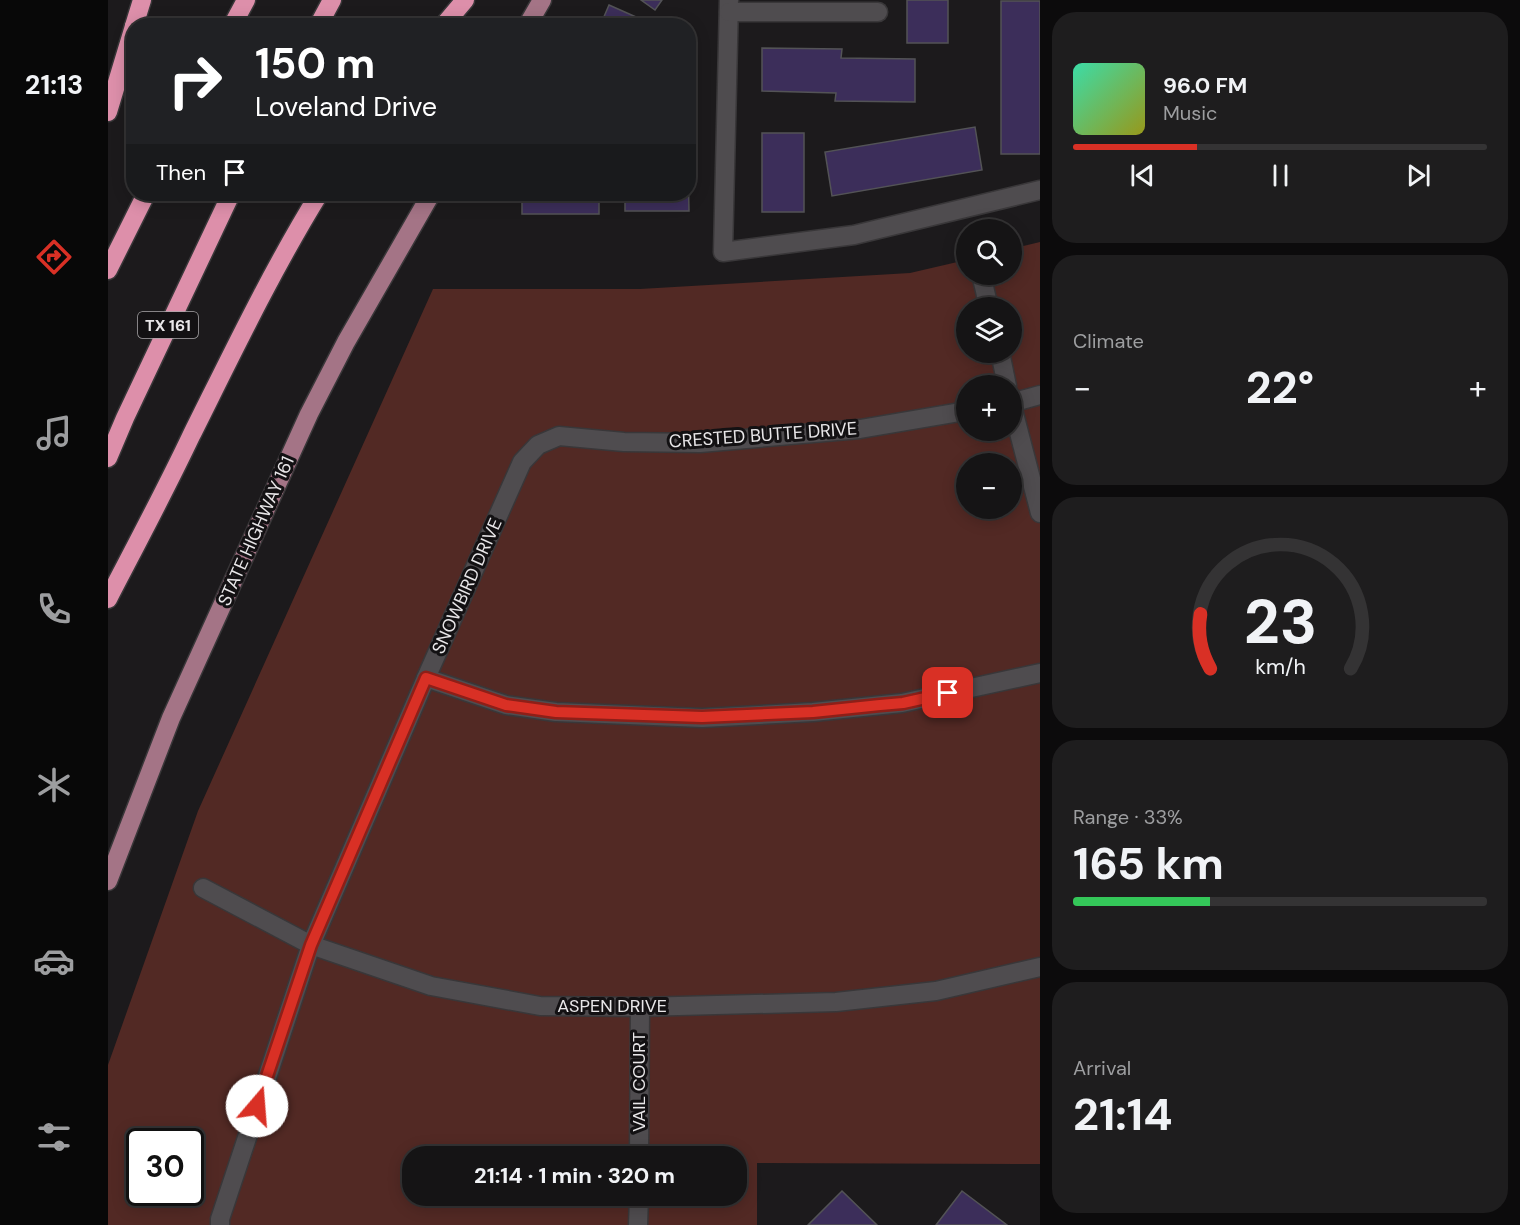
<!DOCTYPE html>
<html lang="en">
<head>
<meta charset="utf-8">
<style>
	:root { --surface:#151415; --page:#1e1d1e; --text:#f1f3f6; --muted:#9d9ea0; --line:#343334; --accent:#d93025 }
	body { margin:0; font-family:"DM Sans",sans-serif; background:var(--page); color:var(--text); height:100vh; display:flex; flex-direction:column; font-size:22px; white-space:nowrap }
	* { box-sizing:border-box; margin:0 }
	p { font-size:20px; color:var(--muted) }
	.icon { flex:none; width:33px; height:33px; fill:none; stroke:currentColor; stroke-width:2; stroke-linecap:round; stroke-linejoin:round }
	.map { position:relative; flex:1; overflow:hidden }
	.details { display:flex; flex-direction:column; gap:12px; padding:12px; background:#0c0b0c; width:480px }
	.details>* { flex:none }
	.top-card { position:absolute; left:18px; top:18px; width:570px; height:183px; border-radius:24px; box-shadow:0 3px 15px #0003,0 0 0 2px var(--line); background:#202124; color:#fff; overflow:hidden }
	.controls { position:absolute; left:848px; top:219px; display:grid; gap:12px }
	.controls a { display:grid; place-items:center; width:66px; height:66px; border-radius:50%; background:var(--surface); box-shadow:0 3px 15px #0003,0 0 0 2px var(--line); font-size:30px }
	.speed { position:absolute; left:18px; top:1128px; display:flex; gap:12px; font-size:30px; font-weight:700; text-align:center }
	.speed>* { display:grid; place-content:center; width:78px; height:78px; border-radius:50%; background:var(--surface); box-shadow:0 3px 15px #0003,0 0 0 2px var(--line); line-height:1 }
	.speed .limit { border:3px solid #111; border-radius:9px; background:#fff; color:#111 }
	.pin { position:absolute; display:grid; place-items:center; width:51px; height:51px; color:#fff; margin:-26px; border-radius:12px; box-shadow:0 3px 9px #0006 }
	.me { position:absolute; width:66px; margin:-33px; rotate:18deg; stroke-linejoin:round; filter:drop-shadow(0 0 4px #0008) }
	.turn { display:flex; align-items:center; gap:21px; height:126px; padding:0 30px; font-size:27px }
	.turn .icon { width:78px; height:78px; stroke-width:2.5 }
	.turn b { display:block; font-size:42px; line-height:51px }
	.then { display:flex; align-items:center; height:57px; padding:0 30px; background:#0003; gap:12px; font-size:22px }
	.big { font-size:45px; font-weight:700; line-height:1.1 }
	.details .widget { flex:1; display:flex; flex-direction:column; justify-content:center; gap:9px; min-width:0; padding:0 21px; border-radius:24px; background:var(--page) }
	.details .dial { align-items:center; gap:0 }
	.dial svg { height:156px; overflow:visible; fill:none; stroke:var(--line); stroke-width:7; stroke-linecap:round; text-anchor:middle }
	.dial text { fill:var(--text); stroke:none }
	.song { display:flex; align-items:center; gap:18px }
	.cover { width:72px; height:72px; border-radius:9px; background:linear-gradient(135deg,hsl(160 70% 55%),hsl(60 70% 35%)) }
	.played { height:6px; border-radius:3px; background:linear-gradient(90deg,var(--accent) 30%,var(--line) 30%) }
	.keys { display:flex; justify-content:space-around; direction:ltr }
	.heat { display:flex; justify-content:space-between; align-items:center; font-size:33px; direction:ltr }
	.charge { height:9px; border-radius:4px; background:linear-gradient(90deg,#34c759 33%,var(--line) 0) }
	.trip { position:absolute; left:294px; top:1146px; width:345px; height:60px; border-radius:24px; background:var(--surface); box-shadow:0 3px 15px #0003,0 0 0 2px var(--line); font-weight:700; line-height:60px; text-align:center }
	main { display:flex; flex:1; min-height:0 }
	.dock { display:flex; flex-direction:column; width:108px; justify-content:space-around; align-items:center; background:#080808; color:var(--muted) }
	.dock .icon { width:42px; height:42px }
	.dock .selected { color:var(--accent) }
	.dock b { font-size:27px; color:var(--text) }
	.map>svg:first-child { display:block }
	.green { fill:#522924; fill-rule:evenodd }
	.building { fill:#3c2e5a; stroke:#535356; stroke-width:1.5 }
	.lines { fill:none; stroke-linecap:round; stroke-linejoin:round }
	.minor-casing { stroke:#393739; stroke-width:21 }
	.major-casing { stroke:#393739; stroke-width:21 }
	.highway-casing { stroke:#393739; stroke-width:21 }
	.minor { stroke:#4f4c4f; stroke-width:18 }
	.major { stroke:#a47486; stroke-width:18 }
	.highway { stroke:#dd8faa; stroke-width:18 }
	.route-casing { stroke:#8d1f18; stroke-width:15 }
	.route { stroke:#d93025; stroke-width:10 }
	.labels { text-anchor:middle; stroke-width:6; stroke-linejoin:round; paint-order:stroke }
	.shield { fill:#131113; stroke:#a9a7a9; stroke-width:1.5 }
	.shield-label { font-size:16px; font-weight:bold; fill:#e9e7e9 }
	.street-label { font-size:18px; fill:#e9e7e9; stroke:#131113 }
</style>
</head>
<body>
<main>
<nav class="dock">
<b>21:13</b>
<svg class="icon selected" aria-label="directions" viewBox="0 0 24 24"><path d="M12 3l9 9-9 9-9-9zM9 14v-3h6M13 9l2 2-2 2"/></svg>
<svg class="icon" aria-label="music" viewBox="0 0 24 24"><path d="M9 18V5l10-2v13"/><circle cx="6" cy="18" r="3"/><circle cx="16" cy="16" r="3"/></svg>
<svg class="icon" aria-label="phone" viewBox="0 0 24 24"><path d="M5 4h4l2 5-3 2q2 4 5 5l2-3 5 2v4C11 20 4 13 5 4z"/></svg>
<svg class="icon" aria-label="climate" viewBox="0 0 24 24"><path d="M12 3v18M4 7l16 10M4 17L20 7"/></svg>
<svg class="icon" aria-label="car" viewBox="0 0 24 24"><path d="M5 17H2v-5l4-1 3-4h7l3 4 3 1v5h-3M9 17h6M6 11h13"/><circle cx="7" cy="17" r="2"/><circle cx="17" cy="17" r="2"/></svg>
<svg class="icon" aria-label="filters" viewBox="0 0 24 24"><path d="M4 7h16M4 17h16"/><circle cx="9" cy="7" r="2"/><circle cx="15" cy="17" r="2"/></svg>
</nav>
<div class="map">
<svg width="932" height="1225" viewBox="0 0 932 1225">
	<rect width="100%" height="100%" fill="#1c1a1c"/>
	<!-- green -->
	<path class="green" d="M932,242V1164L649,1163V1225H0V1065L90,811L325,289H532L802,273L858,260V274H903V249ZM858,308H903V352H858ZM858,386H903V430H858ZM858,464H903V508H858ZM32,1142H82V1192H32ZM304,1156H628V1196H304Z"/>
	<!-- building -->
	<g class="building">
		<path d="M533,0H554L547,10Z"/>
		<rect x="799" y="0" width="41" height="43"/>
		<rect x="893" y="1" width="39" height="153"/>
		<path d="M501,5L537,21L535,26H492Z"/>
		<path d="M654,48L734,49L733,58L807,59V102L727,101L728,93L654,91Z"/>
		<path d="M867,127L874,170L724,196L717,152Z"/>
		<rect x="654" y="133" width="42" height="79"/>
		<path d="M580,164L581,211H517V194H580Z"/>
		<rect x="414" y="194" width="77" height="20"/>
		<path d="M734,1191L769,1225H700Z"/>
		<path d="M854,1191L899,1225H828Z"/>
	</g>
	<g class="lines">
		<!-- minor casing -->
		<g class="minor-casing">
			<g id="minor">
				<path d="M621,0L615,252L746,235L932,190"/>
				<path d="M621,12H770"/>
				<path d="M873,274L881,308"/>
				<path d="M892,352L899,386"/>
				<path d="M903,402L932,513"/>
				<path d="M903,403L932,395"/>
				<path d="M318,678L398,705L448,712L594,718L705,712L794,703L932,673"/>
				<path d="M95,888L203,945L323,986L432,1006L532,1007L728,1002L828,991L932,967"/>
				<path d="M531,1156L532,1007"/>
				<path d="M112,1225V1219L203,945L318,678L414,462L430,445L451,436L516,442L592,443L752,429L858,411"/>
				<path d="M530,1225L531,1196"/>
			</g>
		</g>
		<!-- major casing -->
		<g class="major-casing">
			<g id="major">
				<path d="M419,26L434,0"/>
				<path d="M0,881L63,718L201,414L238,342L323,194"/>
			</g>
		</g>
		<!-- highway casing -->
		<g class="highway-casing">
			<g id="highway">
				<path d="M26,26L34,0"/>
				<path d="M124,26L138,0"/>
				<path d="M210,26L224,0"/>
				<path d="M335,26L357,0"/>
				<path d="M0,112L26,26"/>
				<path d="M0,270L38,194"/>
				<path d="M0,458L17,418L123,194"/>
				<path d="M0,599C28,545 57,491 83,436C124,354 163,272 211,194"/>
			</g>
		</g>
		<!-- minor -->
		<use href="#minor" class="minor"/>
		<!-- major -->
		<use href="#major" class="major"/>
		<!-- highway -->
		<use href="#highway" class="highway"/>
	</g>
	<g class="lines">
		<!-- route casing -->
		<g class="route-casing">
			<path id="route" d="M149,1106L203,945L318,678L398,705L448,712L594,717L705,712L772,705L795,703L840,693"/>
		</g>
		<!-- route -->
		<use href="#route" class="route"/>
	</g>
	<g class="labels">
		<!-- shield labels -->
		<rect class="shield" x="30" y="312" width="60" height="26" rx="4.5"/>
		<g class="shield-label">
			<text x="60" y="331">TX 161</text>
		</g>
		<!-- street labels -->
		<g class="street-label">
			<text transform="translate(655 435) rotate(-4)" y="6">CRESTED BUTTE DRIVE</text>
			<text transform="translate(148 531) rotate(-66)" y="6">STATE HIGHWAY 161</text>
			<text transform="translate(359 586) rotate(-66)" y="6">SNOWBIRD DRIVE</text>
			<text x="504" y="1012">ASPEN DRIVE</text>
			<text transform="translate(531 1082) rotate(-90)" y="6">VAIL COURT</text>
		</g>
	</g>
</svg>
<div class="controls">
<a><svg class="icon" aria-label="search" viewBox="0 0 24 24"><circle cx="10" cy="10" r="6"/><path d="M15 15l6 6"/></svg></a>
<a><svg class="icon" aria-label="layers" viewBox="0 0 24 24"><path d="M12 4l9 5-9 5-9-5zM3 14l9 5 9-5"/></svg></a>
<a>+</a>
<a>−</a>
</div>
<div class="speed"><div class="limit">30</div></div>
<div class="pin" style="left:840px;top:693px;background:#d93025"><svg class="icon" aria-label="arrive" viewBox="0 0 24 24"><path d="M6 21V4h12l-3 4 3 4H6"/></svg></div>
<svg class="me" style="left:149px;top:1106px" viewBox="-20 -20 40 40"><circle r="19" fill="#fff"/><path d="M0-13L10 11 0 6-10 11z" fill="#d93025"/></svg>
<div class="trip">21:14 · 1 min · 320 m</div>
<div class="top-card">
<div class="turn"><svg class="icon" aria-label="right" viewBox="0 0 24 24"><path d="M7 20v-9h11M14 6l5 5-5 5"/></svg><div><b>150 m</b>Loveland Drive</div></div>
<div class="then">Then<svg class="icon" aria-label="arrive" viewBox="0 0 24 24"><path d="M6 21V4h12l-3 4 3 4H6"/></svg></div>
</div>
</div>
<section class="details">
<div class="widget">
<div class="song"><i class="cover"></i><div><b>96.0 FM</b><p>Music</p></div></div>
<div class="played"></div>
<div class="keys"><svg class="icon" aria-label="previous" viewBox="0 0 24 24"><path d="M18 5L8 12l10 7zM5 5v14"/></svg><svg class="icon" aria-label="pause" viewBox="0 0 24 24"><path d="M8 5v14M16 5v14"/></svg><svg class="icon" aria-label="next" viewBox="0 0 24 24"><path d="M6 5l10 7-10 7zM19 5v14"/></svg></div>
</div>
<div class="widget"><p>Climate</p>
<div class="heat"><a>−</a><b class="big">22°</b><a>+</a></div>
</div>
<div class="widget dial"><svg viewBox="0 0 100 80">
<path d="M14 69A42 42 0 1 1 86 69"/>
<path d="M14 69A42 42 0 0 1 9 41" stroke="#d93025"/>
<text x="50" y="56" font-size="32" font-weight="700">23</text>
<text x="50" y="72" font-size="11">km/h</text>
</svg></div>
<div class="widget"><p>Range · 33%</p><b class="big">165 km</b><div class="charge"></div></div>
<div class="widget"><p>Arrival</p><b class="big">21:14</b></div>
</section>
</main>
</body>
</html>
